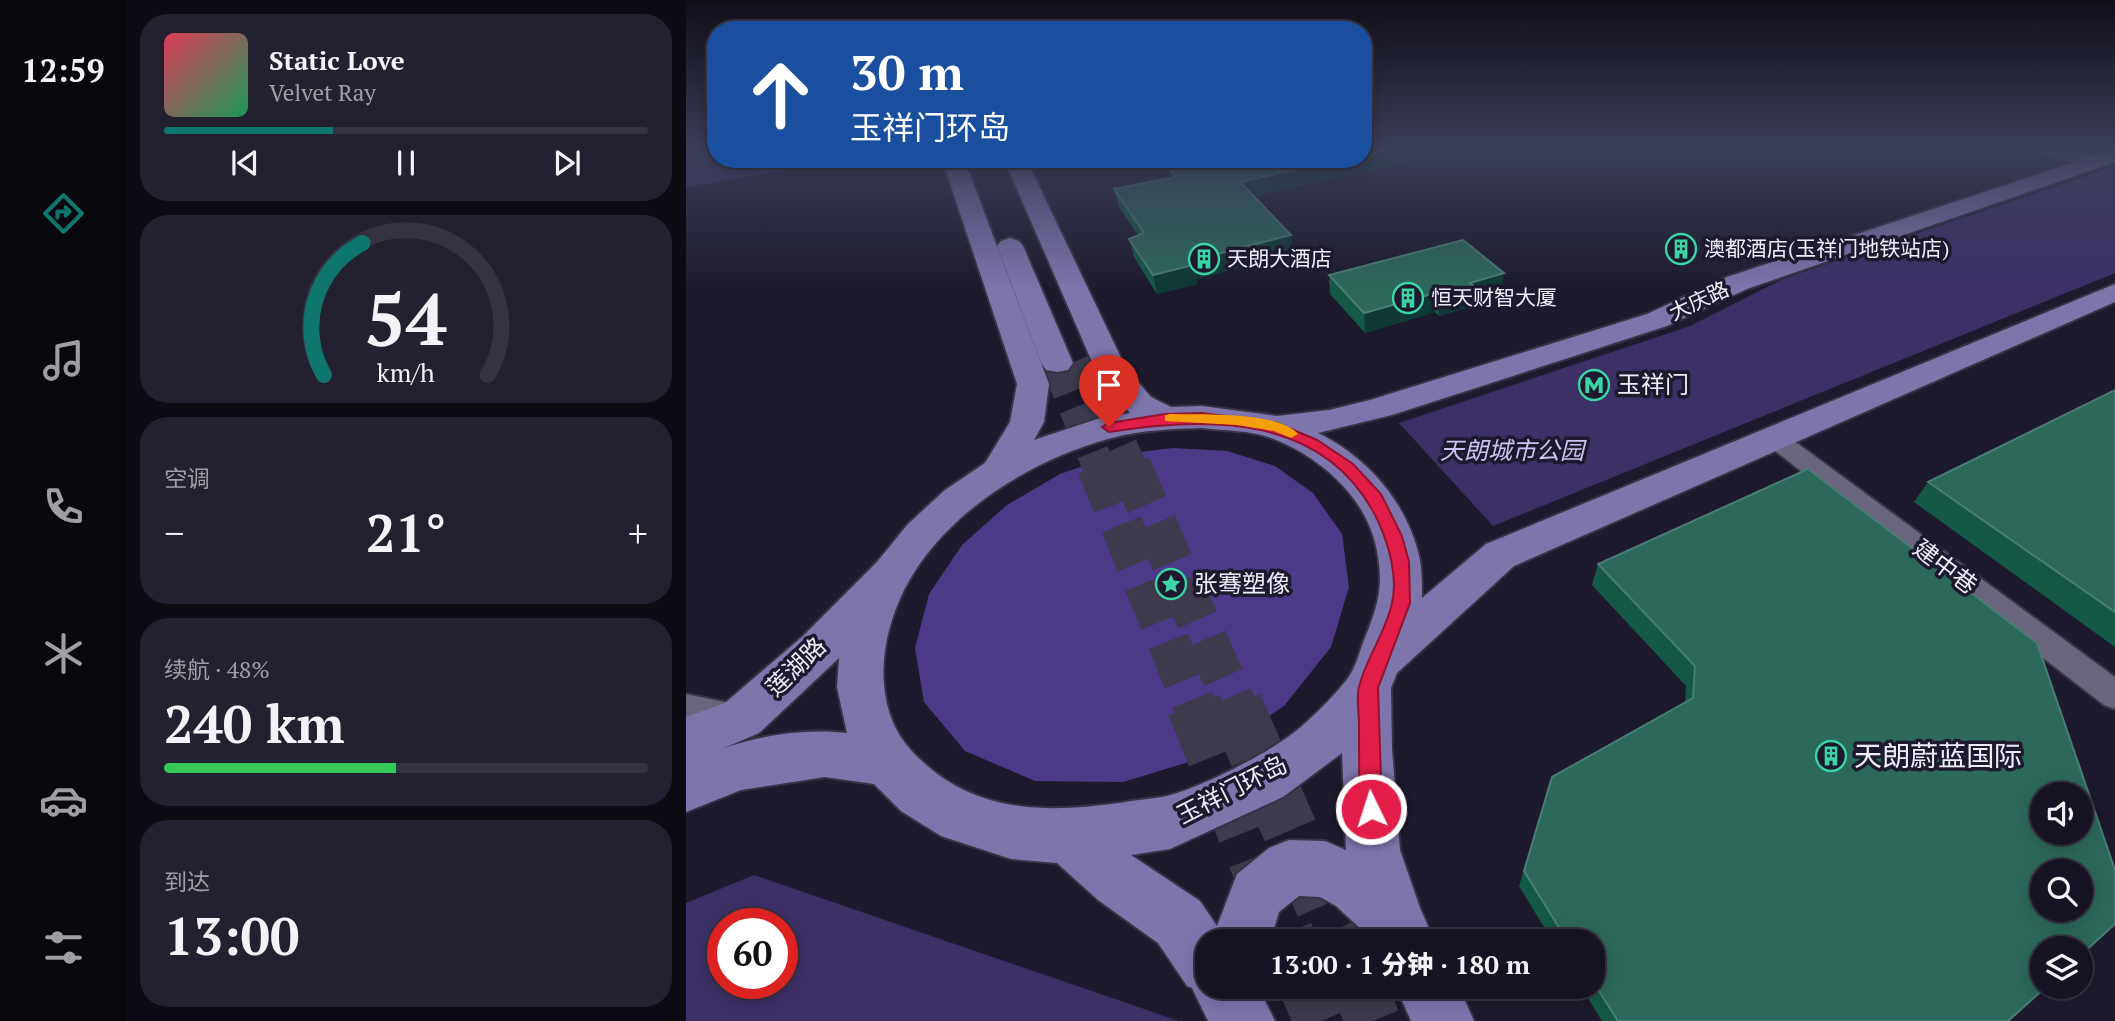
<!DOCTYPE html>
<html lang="zh">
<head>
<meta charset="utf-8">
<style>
	:root { --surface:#161422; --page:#23212f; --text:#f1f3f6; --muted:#9e9ea5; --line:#353340; --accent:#0f766e }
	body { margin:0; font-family:"PT Serif","Noto Sans SC",serif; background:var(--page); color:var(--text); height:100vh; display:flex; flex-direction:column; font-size:26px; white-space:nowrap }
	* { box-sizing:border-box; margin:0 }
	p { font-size:23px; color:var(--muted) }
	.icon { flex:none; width:38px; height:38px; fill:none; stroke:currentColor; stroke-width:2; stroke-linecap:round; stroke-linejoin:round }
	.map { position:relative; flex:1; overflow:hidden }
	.sheet { display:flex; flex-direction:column; gap:14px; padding:14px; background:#0c0b13; width:560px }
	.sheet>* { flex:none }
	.top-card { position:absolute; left:21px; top:21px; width:665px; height:147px; border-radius:28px; box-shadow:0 4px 18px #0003,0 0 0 2px var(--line); background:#1a4fa0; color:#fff; overflow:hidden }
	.buttons { position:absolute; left:1344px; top:782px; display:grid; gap:14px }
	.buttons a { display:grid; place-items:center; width:63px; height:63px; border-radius:50%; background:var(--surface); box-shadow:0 4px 18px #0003,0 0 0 2px var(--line); font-size:35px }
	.speed { position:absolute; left:21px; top:908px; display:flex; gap:14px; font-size:35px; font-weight:700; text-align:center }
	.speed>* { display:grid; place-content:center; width:91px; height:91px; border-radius:50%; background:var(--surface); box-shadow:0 4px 18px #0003,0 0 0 2px var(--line); line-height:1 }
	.speed .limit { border:10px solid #d22; background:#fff; color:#111 }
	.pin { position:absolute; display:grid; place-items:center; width:60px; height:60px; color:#fff; margin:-72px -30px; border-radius:50% 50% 50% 0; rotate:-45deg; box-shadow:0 0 7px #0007 }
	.pin .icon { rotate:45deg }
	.me { position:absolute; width:77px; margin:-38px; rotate:356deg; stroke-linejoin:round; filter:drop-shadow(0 0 5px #0008) }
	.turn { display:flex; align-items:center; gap:24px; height:147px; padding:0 28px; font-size:32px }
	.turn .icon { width:91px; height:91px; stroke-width:2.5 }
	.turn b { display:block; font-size:49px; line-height:60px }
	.big { font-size:52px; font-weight:800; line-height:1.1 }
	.sheet .widget { flex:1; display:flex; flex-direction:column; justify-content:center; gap:10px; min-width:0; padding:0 24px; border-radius:28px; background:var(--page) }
	.sheet .dial { align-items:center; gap:0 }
	.dial svg { height:182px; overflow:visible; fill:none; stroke:var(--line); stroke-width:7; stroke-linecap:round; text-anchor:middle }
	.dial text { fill:var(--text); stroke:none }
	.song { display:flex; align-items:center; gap:21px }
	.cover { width:84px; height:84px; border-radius:10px; background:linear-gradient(135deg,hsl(350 70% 55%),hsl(150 70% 35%)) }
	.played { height:7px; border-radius:4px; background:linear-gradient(90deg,var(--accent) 35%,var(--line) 35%) }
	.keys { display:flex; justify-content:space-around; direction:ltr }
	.heat { display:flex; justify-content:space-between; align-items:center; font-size:38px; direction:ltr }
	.charge { height:10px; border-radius:5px; background:linear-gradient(90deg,#34c759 48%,var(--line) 0) }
	.trip { position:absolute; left:509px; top:929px; width:410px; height:70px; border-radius:28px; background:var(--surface); box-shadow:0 4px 18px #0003,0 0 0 2px var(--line); font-weight:800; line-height:70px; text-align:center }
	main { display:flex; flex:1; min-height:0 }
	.tab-bar { display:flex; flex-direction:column; width:126px; justify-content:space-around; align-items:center; background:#09080e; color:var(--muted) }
	.tab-bar .icon { width:49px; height:49px }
	.tab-bar .selected { color:var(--accent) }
	.tab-bar b { font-size:32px; color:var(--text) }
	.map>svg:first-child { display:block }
	.green { fill:#3c3067; fill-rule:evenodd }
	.forest { fill:#4c3987 }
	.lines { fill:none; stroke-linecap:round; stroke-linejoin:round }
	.primary-tunnel-far2 { stroke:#3c3a4c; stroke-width:32; stroke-dasharray:32 16; stroke-linecap:butt }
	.primary-tunnel-far1 { stroke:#3c3a4c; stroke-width:42; stroke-dasharray:42 21; stroke-linecap:butt }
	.primary-tunnel { stroke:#3c3a4c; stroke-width:55; stroke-dasharray:55 27; stroke-linecap:butt }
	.street-casing { stroke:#363343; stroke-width:4 }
	.secondary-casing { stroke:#363343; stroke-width:3 }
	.primary-casing { stroke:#363343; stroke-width:4 }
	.street { fill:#68657c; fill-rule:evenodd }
	.secondary { fill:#68657c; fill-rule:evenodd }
	.primary { fill:#7e75ad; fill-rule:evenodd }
	.wall { fill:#145946 }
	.shaded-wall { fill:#0e3934 }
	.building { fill:#2c695a; stroke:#4a7d73; stroke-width:2; fill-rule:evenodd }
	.route { fill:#e11d48; stroke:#92132f; stroke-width:2 }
	.slow { fill:#f59e0b }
	.labels { text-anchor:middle; stroke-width:7; stroke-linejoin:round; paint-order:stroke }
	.far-poi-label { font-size:21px; fill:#edecf9; stroke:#1d1a2d; text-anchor:start }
	.far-street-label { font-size:21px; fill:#edecf9; stroke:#1d1a2d }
	.poi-label { font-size:24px; fill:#edecf9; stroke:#1d1a2d; text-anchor:start }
	.park-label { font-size:24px; font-style:italic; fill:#c9c3ef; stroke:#1d1a2d }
	.street-label { font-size:24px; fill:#edecf9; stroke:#1d1a2d }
	.near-poi-label { font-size:28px; fill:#edecf9; stroke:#1d1a2d; text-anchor:start }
</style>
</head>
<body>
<main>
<nav class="tab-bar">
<b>12:59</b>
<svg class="icon selected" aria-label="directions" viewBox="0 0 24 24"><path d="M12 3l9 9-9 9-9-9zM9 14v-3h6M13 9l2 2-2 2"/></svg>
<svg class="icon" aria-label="music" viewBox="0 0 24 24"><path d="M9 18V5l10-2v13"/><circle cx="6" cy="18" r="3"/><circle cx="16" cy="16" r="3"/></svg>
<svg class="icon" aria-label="phone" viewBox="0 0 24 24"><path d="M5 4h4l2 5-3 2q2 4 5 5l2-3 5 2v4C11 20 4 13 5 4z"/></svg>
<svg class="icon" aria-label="climate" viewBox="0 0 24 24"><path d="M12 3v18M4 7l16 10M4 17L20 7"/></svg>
<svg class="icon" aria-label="car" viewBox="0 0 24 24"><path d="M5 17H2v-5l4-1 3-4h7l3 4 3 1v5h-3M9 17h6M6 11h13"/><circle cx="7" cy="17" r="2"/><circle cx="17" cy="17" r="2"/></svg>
<svg class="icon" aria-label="filters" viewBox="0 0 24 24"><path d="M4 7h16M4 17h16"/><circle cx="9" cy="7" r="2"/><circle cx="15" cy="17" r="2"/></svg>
</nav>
<section class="sheet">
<div class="widget">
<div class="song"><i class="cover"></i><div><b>Static Love</b><p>Velvet Ray</p></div></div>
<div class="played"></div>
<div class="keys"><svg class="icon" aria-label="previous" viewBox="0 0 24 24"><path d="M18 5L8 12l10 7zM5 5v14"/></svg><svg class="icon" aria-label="pause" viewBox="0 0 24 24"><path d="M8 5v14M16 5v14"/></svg><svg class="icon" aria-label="next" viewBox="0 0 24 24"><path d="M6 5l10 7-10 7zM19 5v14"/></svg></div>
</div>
<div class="widget dial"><svg viewBox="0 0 100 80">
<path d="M14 69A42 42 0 1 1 86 69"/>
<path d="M14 69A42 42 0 0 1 31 11" stroke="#0f766e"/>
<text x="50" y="56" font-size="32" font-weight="700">54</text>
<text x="50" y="72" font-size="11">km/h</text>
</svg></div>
<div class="widget"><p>空调</p>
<div class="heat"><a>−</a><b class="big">21°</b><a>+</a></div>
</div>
<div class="widget"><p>续航 · 48%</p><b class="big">240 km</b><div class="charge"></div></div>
<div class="widget"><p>到达</p><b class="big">13:00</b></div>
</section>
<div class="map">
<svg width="1429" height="1021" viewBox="0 0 1429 1021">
	<rect width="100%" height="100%" fill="#1d1a2d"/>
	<!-- green -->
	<g class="green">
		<path d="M0,146H30V159H167L0,187Z"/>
		<path d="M1429,166V273L807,526L713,423L1004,326L1097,279Z"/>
		<path d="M68,875L493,1021H0V903ZM37,924H96V984H37Z"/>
	</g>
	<!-- forest -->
	<path class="forest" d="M487,448L541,451L589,466L627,493L656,534L663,587L645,647L598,706L526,755L437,782L349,781L279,751L238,702L229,648L243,594L276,545L321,505L374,474L430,455Z"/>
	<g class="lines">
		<!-- primary-tunnel-far2 -->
		<g class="primary-tunnel-far2">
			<path d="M397,358L445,468"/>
			<path d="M371,363L413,468"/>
		</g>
		<!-- primary-tunnel-far1 -->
		<g class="primary-tunnel-far1">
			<path d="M412,466L509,707"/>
			<path d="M444,466L550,707"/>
		</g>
		<!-- primary-tunnel -->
		<g class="primary-tunnel">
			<path d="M508,705L603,942"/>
			<path d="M549,705L653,942"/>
			<path d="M621,987L635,1021"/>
			<path d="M673,987L687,1021"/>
		</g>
		<!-- street casing -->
		<g class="street-casing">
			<g id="street">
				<path d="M1088,430L1096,432L1429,677V709L1418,705L1080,444L1076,438L1080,432Z"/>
				<path d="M0,694L63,707L68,718L63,729L51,733L0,724Z"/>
			</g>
		</g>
		<!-- secondary casing -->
		<g class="secondary-casing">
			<path id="secondary" d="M1348,146H1377L1412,159L1415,163L1412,167H1398L1351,150Z"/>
		</g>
		<!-- primary casing -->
		<g class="primary-casing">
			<g id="primary">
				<path d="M1429,149V162L1061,289L981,326L706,415L632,433C683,458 722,504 734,560C736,572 736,586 736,598L800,544L1429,284V302L828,566L711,673L705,688L706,749L714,850L734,908L749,942H689L650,906L634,897L613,896L593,912L584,942H522V987H572L589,1021H522L506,988L501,986L472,943L412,900L371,863L325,859L255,836L215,811L188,784L139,777L55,790L0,812V717L39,703L117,636L191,562L222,524L259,490L299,463L324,422L331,384L256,159H278L363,384L358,422L348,440L411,419L444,413L410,371L318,159H340L440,368L465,397L485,407L516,406L591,416L643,410L684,400L961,314L1041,277ZM516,428C538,431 564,430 585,438C631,455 676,493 689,542C699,585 693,603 677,643C673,653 670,666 664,675C654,690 630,714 616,726C589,750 517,787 481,796C466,799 449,800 433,803C362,813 292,813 237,762C218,745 207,729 201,704C192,665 201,625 218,590C257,513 346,459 426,438C455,430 486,429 516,428ZM153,658L151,687L161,733C122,728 73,735 36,749L73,733ZM656,753L660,850L639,841L603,840L583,848L551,874L531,926L514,901L445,855L484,849L597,797Z"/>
				<path d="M324,238L333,241L337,246L387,363L382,370L371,372L360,370L355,363L311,246L315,241Z"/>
				<path d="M710,987H773L788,1021H725Z"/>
			</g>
		</g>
		<!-- street -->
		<use href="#street" class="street"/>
		<!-- secondary -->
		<use href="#secondary" class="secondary"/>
		<!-- primary -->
		<use href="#primary" class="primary"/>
	</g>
	<!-- wall -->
	<g class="wall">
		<path d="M677,146H756V154L568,196L607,253L510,279L511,284L471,294L448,257L443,239L452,235L433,207L428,189L486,177L484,170Z"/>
		<path d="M402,159H456V161L409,170Z"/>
		<path d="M643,275L816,293L787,301L786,306L753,316L749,312L679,333L644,294Z"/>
		<path d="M1429,390V647L1228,502L1242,482Z"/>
		<path d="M1122,469L1322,1021H916L895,987H906V942H867L833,886L866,777L999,703L1000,686L906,585L912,564Z"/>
	</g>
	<!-- shaded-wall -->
	<g class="shaded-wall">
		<path d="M719,146H756V154L556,199L554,182L657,159H677V155Z"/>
		<path d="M406,159H456V161L409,170Z"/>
		<path d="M605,235L607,253L510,279L511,284L471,294L467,275L504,261Z"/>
		<path d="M818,273L816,293L787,301L786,306L753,316V296L784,283Z"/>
		<path d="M749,293V312L679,333L678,313Z"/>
	</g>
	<!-- building -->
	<g class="building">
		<path d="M677,146H719L677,155Z"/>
		<path d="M539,159H657L554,182L605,235L504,261L507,265L467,275L443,239L458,233L428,189L489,177L484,170Z"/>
		<path d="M777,240L818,273L784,283L788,286L753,296L749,293L678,313L643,275Z"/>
		<path d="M1429,390V612L1242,482Z"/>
		<path d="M1122,469L1351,643L1429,870V924L1395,955V948H1356V987H1360L1322,1021H932L906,980V942H882L838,871L866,777L1007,698L1009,666L912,564ZM1356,794H1395V833H1356ZM1356,872H1395V910H1356Z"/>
	</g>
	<!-- sky -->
	<linearGradient id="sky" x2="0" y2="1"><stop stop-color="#100e19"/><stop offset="0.51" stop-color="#3a3e57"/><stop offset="1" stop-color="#3a3e57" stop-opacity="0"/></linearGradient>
	<rect width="1429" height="289" fill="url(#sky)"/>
	<!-- route -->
	<path class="route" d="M516,413L591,423L631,440L667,464L695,494L716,536L723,562L724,603L692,688L696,809L692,816L685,820L677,816L674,809C673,781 673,752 673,724C673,713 670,698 673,687C680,658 700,632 706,603C712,577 703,545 692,521C641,414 523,416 423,432L416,427L423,423L479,414Z"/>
	<!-- slow -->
	<path class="slow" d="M484,414C514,415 592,411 612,434L605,438L588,431L551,425L479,421V415Z"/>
	<!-- icons -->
	<defs>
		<g id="building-ring" transform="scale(1.575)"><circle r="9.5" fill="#1d1a2d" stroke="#3ad4a5" stroke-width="1.5"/><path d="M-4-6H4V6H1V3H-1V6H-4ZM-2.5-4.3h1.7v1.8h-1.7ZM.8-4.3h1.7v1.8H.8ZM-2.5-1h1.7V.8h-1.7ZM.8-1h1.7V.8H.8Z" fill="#3ad4a5"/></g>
		<g id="metro-ring" transform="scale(1.575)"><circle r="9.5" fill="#1d1a2d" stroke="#3ad4a5" stroke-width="1.5"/><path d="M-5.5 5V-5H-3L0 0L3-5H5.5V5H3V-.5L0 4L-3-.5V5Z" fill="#3ad4a5"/></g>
		<g id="sight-ring" transform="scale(1.575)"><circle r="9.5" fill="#1d1a2d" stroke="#3ad4a5" stroke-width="1.5"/><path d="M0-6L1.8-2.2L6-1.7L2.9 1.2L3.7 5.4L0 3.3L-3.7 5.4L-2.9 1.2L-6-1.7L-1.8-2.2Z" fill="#3ad4a5"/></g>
	</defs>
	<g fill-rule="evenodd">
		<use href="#building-ring" x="995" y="249"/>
		<use href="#building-ring" x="518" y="259"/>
		<use href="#building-ring" x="722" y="298"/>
		<use href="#metro-ring" x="908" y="385"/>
		<use href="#sight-ring" x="485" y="584"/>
		<use href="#building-ring" x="1145" y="756"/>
	</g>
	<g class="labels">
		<!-- far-poi labels -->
		<g class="far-poi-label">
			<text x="1018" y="256">澳都酒店(玉祥门地铁站店)</text>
			<text x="541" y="266">天朗大酒店</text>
			<text x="745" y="305">恒天财智大厦</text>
		</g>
		<!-- far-street labels -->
		<g class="far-street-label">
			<text transform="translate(1013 301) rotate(-25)" y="7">大庆路</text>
		</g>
		<!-- poi labels -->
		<g class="poi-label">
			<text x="931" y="393">玉祥门</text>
			<text x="508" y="592">张骞塑像</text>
		</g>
		<!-- park labels -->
		<g class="park-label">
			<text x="826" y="459">天朗城市公园</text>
		</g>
		<!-- street labels -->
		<g class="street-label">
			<text transform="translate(1259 567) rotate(37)" y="8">建中巷</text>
			<text transform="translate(110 667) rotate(-44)" y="8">莲湖路</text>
			<text transform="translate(546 790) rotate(-27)" y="8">玉祥门环岛</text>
		</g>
		<!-- near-poi labels -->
		<g class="near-poi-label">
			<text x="1168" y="766">天朗蔚蓝国际</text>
		</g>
	</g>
</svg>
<div class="buttons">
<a><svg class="icon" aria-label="sound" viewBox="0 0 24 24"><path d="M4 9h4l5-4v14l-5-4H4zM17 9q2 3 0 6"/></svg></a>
<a><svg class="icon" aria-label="search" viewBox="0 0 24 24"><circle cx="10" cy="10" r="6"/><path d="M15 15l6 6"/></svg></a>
<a><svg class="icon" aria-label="layers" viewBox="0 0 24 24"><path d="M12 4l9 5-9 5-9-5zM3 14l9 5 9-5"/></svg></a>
</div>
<div class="speed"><div class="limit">60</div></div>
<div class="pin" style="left:423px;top:427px;background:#d93025"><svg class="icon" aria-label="arrive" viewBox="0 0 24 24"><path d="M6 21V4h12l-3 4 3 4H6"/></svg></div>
<svg class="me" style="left:685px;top:809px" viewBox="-20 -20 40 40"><circle r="17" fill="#e11d48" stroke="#fff" stroke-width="3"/><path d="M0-11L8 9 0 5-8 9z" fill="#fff"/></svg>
<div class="trip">13:00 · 1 分钟 · 180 m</div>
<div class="top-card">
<div class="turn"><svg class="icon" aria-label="ahead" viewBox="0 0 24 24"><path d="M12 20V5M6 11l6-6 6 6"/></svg><div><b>30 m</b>玉祥门环岛</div></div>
</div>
</div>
</main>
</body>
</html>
